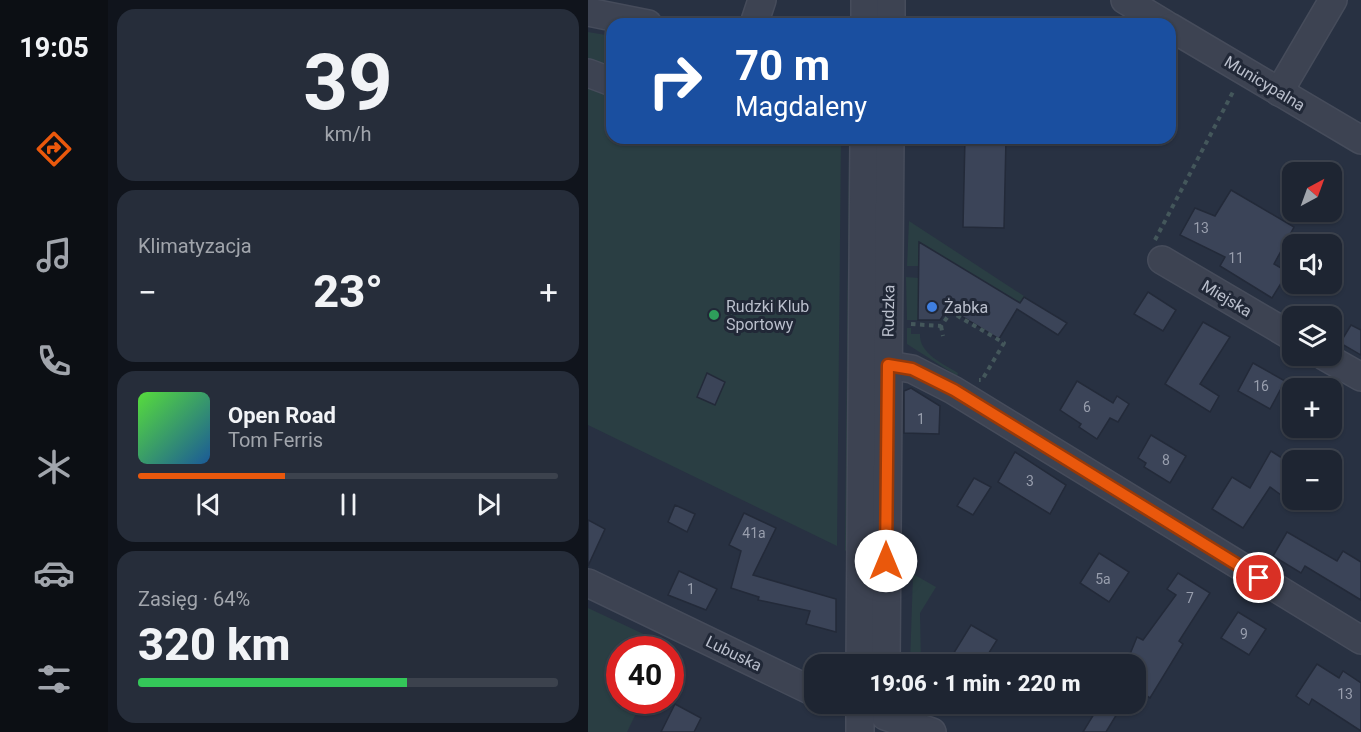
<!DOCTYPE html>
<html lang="pl">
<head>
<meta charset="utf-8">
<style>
	:root { --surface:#1e2532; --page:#262d3a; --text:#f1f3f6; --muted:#a1a5ac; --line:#3c424d; --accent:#ea580c }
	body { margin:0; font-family:Roboto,sans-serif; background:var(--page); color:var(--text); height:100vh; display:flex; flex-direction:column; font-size:22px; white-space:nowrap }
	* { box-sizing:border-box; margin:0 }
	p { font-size:20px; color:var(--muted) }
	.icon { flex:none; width:33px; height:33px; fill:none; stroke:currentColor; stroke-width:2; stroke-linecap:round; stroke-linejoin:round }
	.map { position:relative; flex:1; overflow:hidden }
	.panel { display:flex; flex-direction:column; gap:9px; padding:9px; background:#10141c; width:480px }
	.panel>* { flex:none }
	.banner { position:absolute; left:18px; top:18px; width:570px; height:126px; border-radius:18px; box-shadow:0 2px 4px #0004,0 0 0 2px var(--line); background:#1a4fa0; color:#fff; overflow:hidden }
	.needle { width:39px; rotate:41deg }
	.buttons { position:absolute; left:694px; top:162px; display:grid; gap:12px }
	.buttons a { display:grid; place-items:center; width:60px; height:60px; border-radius:12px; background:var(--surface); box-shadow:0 2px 4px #0004,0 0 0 2px var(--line); font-size:30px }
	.speed { position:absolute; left:18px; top:636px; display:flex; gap:12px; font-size:30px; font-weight:700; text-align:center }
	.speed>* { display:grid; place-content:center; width:78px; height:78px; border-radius:50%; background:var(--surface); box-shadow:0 2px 4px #0004,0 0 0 2px var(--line); line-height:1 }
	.speed .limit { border:9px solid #d22; background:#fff; color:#111 }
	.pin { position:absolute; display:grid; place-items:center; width:51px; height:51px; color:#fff; margin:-26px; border:3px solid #fff; border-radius:50%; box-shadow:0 2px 6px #0007 }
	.me { position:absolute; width:66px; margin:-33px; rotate:0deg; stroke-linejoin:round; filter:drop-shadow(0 0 4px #0008) }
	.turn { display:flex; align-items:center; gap:21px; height:126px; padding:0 30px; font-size:27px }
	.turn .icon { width:78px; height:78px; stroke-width:2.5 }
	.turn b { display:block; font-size:42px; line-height:51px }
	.big { font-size:45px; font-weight:800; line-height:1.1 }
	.panel .tile { flex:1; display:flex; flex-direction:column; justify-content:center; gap:9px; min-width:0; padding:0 21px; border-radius:18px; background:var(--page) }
	.panel .dial { align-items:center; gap:0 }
	.dial b { font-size:78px; line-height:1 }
	.song { display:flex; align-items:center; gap:18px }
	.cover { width:72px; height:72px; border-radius:9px; background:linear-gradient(135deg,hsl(110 70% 55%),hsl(210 70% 35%)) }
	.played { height:6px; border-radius:3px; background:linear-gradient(90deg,var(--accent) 35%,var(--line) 35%) }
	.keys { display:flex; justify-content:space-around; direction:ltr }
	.heat { display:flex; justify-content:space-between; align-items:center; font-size:33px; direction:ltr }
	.charge { height:9px; border-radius:4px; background:linear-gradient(90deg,#34c759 64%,var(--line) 0) }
	.trip { position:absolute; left:216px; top:654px; width:342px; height:60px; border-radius:18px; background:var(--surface); box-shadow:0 2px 4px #0004,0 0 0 2px var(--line); font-weight:800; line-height:60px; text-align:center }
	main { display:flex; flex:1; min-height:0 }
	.tab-bar { display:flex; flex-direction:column; width:108px; justify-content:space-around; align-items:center; background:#0c0f14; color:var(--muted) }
	.tab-bar .icon { width:42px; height:42px }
	.tab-bar .active { color:var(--accent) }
	.tab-bar b { font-size:27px; color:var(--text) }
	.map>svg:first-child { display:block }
	.green { fill:#2a3e43 }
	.building { fill:#3b4458; stroke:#232a39; stroke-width:1.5 }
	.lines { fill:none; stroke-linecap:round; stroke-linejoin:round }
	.minor-casing { stroke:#464c5b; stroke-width:30 }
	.path { stroke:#44575b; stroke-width:4; stroke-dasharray:4.5 4.5; stroke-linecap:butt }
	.minor { stroke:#3d4352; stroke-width:27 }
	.route-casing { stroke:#983908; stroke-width:15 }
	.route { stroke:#ea580c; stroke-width:10 }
	.shop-dot { fill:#3f7fe0; stroke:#212837; stroke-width:2 }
	.leisure-dot { fill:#2e9e5b; stroke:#212837; stroke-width:2 }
	.labels { text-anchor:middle; stroke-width:6; stroke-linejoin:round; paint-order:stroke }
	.number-label { font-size:14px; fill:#989ead }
	.street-label { font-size:16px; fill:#babfcc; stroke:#212837 }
	.poi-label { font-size:16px; fill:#babfcc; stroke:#212837; text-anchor:start }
</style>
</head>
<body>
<main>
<nav class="tab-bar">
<b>19:05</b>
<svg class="icon active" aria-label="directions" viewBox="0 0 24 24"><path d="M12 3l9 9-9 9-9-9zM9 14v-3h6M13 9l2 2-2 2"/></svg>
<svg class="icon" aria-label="music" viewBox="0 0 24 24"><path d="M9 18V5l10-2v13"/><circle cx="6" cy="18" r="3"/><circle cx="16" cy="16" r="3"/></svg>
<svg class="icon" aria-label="phone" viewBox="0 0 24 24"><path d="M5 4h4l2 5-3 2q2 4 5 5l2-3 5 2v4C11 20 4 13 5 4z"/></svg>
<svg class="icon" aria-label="climate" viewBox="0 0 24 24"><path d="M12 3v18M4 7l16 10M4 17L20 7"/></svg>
<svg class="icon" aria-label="car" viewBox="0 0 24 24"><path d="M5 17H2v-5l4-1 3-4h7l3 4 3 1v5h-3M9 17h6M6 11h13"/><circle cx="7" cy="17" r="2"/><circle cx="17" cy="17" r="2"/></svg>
<svg class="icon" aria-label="filters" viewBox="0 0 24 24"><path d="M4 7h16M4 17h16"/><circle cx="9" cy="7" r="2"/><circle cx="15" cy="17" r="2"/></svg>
</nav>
<section class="panel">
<div class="tile dial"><b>39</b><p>km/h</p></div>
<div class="tile"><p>Klimatyzacja</p>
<div class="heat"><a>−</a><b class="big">23°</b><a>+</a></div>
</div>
<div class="tile">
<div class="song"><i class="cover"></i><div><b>Open Road</b><p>Tom Ferris</p></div></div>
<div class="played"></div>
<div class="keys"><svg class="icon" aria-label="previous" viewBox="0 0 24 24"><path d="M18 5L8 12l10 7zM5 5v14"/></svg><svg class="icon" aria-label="pause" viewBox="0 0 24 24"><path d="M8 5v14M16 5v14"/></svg><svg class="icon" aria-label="next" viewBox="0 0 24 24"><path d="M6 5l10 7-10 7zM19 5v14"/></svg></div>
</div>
<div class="tile"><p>Zasięg · 64%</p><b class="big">320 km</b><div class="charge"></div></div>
</section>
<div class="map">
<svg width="773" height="732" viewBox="0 0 773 732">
	<rect width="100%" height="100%" fill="#283142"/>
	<!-- green -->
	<g class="green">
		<path d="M0,32L24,36V138H253L249,546L0,425Z"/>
		<path d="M261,138H265L262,547L257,551Z"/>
		<path d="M321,221L439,298L435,304L332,242L331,266H319Z"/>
		<path d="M318,277L331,278L330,320H319Z"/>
		<path d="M319,328H323V334H332C331,354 356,364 370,373L369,376L319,344Z"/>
		<path d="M325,574L348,587L332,613L333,664H322Z"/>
		<path d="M0,608L81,646L79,649L32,650V700L54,701L39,732H0Z"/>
	</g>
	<!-- building -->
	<g class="building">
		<path d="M377,138H418L416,228L375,227Z"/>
		<path d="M643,190L706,227L686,264L700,272L684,298L632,266L637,257L592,235L607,208L627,216Z"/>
		<path d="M331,242L432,303L436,297L479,323L470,335L429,309L411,339L360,308L352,320H330Z"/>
		<path d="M560,292L588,310L575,331L546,314Z"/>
		<path d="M615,322L642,337L612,384L631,396L622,412L577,384Z"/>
		<path d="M763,325L773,330V355L752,343Z"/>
		<path d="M665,363L697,381L682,409L650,391Z"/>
		<path d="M119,373L137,382L127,405L109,397Z"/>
		<path d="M489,381L525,403L529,396L541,404L530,422L522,418L509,439L491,427L493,424L472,410Z"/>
		<path d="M323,388L352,406L351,434L316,433V391Z"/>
		<path d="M563,435L598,456L582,483L556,467L558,463L550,458Z"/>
		<path d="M683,451L705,465V476L693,495L682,487L655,528L624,509L644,477L662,488Z"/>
		<path d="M427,452L478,485L462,514L410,482Z"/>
		<path d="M386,478L403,487L385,515L369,506Z"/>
		<path d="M87,505L107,514L99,532L80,522Z"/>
		<path d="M156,513L188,528L165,575L248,599V632L218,624L222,611L170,600L171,597L143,588L153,551L141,545Z"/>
		<path d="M0,520L17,529L0,566Z"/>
		<path d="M699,532L749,561L755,551L773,562V600L717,566L713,573L685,556Z"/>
		<path d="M511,553L541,572L521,602L492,583Z"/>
		<path d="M91,571L129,589L118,610L80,595Z"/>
		<path d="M590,573L622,593L591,641L595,644L562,698L548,689V664H538L549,637L555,640L588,595L579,589Z"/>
		<path d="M650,612L678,629L661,655L633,638Z"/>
		<path d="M383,625L409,640L394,664H359Z"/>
		<path d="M729,664L751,678L755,671L773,683V731L724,699L721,705L708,696Z"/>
		<path d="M87,704L113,718L106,732H73Z"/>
		<path d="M512,704H535L518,732H495Z"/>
	</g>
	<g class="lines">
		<!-- minor casing -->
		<g class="minor-casing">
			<g id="minor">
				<path d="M537,0L577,24"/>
				<path d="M0,12L60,24"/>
				<path d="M166,24L174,0"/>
				<path d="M277,24V0"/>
				<path d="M303,24V0"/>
				<path d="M582,27L773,140"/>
				<path d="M0,73L24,82"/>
				<path d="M691,92L745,0"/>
				<path d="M574,260L705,337"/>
				<path d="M736,356L773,377"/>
				<path d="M300,365L324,369L365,390L773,640"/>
				<path d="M0,583L226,692"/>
				<path d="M272,664L276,138"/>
				<path d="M298,664L302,138"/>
				<path d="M297,716L344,732"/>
				<path d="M272,732V704"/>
			</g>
		</g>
		<!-- path -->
		<g class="path">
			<path d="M567,240L646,90"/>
			<path d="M323,324L353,326L363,312L416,343L394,380H391"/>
			<path d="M353,326L355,336"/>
		</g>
		<!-- minor -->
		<use href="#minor" class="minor"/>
	</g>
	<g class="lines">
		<!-- route casing -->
		<g class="route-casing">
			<path id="route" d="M298,561L300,365L324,369L366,390L671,578"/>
		</g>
		<!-- route -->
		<use href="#route" class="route"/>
	</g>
	<!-- markers -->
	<circle class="shop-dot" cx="344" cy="307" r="6"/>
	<circle class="leisure-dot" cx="126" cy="315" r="6"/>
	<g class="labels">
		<!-- number labels -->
		<g class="number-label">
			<text x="613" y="233">13</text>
			<text x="648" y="263">11</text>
			<text x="673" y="391">16</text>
			<text x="499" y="412">6</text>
			<text x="333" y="424">1</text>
			<text x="578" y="465">8</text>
			<text x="442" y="486">3</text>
			<text x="166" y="538">41a</text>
			<text x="515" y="584">5a</text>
			<text x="103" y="594">1</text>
			<text x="602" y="603">7</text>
			<text x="656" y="639">9</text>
			<text x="757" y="699">13</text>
		</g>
		<!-- street labels -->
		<g class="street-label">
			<text transform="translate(677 83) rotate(31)" y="6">Municypalna</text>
			<text transform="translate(639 298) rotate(31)" y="6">Miejska</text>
			<text transform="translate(300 311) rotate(-89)" y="6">Rudzka</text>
			<text transform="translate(146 653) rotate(26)" y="6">Lubuska</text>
		</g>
		<!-- poi labels -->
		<g class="poi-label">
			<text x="138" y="312">Rudzki Klub<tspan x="138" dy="18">Sportowy</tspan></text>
			<text x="356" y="313">Żabka</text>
		</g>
	</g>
</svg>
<div class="buttons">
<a><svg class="needle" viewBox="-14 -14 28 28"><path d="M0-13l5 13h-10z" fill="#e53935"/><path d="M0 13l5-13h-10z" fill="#a1a5ac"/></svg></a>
<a><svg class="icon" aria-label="sound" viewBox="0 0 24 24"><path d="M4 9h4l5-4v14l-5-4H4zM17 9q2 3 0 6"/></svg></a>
<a><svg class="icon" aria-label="layers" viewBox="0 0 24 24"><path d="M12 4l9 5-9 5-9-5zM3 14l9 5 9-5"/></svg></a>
<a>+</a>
<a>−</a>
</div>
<div class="speed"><div class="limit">40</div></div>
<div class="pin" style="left:671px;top:578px;background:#d93025"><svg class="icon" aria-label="arrive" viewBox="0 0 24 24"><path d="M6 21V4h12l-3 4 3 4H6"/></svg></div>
<svg class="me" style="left:298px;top:561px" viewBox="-20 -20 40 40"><circle r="19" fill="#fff"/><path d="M0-13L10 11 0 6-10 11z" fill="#ea580c"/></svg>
<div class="trip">19:06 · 1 min · 220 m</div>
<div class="banner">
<div class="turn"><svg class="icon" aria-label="right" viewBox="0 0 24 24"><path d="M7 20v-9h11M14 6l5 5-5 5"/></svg><div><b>70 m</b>Magdaleny</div></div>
</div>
</div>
</main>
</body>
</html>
